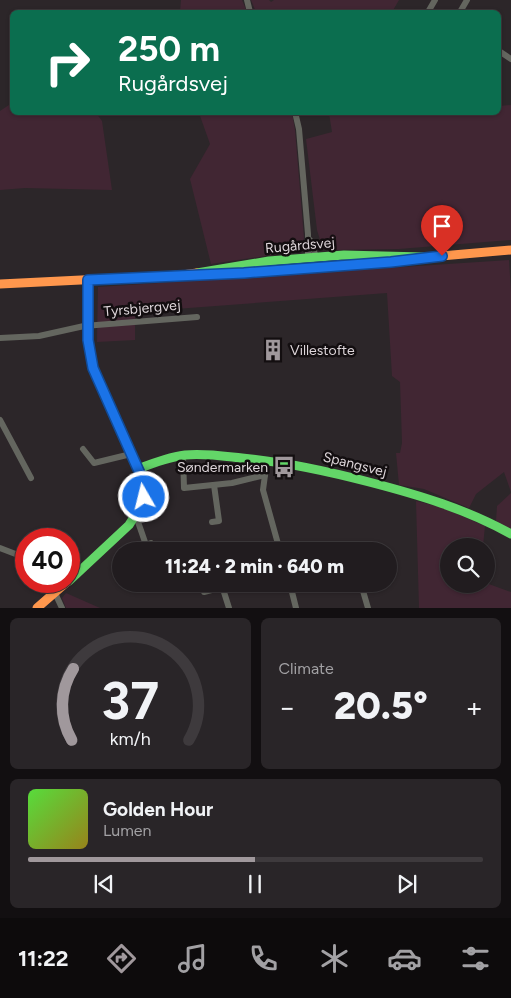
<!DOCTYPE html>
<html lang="en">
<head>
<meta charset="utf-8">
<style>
	:root { --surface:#211c1f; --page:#292528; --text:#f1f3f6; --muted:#a2a1a4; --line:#3e3a3d; --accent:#a0989c }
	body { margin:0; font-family:Figtree,sans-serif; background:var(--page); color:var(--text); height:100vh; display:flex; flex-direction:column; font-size:19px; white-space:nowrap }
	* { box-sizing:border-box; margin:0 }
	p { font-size:16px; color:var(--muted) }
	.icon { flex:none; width:28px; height:28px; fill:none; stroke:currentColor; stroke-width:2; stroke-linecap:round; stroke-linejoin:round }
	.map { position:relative; height:608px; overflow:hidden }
	.panel { display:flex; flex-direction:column; gap:10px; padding:10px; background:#120f11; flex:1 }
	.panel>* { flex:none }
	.guide { position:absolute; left:10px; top:10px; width:491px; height:105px; border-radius:8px; box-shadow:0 1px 4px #0004,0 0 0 1px var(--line); background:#0b6e4f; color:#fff; overflow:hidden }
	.controls { position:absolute; left:440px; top:538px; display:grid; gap:10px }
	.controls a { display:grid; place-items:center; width:55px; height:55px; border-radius:50%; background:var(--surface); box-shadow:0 1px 4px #0004,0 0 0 1px var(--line); font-size:25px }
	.speed { position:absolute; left:15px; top:528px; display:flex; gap:10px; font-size:25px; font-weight:700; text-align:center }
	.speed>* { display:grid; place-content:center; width:65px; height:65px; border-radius:50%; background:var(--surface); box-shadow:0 1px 4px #0004,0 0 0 1px var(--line); line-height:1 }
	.speed .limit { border:8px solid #d22; background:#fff; color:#111 }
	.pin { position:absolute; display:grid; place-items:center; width:42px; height:42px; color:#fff; margin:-51px -21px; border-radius:50% 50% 50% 0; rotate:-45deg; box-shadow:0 0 5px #0007 }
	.pin .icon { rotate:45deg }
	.me { position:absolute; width:55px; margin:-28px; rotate:352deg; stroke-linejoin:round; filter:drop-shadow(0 0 4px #0008) }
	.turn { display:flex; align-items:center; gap:18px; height:105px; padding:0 25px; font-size:22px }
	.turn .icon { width:65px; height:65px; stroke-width:2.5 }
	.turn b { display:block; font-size:35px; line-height:42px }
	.big { font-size:38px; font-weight:800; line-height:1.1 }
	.panel .tile { flex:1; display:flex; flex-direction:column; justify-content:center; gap:8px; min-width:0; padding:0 18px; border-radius:8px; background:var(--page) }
	.panel .dial { align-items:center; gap:0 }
	.dial svg { height:130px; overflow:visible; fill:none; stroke:var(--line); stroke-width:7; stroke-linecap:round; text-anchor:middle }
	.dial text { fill:var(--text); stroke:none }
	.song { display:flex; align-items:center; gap:15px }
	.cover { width:60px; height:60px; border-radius:8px; background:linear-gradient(135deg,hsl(110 70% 55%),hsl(50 70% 35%)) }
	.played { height:5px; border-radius:2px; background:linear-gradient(90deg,var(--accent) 50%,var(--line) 50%) }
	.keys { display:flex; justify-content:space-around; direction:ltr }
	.heat { display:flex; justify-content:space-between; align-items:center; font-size:28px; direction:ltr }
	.panel .tiles { flex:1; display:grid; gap:10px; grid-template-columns:1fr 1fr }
	.tile:last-child { grid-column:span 2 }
	.trip { position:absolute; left:112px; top:542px; width:285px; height:50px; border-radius:25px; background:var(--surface); box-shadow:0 1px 4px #0004,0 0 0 1px var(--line); font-weight:800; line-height:50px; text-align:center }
	.dock { display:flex; height:80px; justify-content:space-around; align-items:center; background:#0d0b0c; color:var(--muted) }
	.dock .icon { width:35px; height:35px }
	.dock .active { color:var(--accent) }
	.dock b { font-size:22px; color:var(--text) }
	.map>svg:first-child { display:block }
	.green { fill:#412633 }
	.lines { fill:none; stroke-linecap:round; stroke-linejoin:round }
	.street { stroke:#64665f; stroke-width:6 }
	.fast { stroke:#63d668; stroke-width:9 }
	.slow { stroke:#ff974d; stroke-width:9 }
	.jam { stroke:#b3261e; stroke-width:9 }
	.route-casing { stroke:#114b97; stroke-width:12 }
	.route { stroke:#1a73e8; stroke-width:9 }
	.labels { text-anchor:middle; stroke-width:5; stroke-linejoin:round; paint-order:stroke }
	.street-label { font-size:14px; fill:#ded6da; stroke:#130e10 }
	.poi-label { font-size:14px; fill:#ded6da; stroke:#130e10; text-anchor:start }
</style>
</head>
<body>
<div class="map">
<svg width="511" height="608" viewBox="0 0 511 608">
	<rect width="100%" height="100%" fill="#2c2629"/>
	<!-- green -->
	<g class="green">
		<path d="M181,0H242L247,12H180Z"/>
		<path d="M251,0H269L271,2L274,0H399L392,12H256Z"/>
		<path d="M12,103V112L96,113L102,121L112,190L25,188L0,190V111Z"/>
		<path d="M511,105V240L399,249L327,250L321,243L317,230L306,139L332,132L329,113L499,112V106Z"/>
		<path d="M199,113H292L295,130L304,238L299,251L211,264L190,179L210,144Z"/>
		<path d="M509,260L511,292V492L504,472L476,494L469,508L424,489L399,485L396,453H400L402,443L400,382L392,376L387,293L135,312V340L97,342L98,287Z"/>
		<path d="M511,493V530L496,521L497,506Z"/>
		<path d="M416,501L441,507L485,526L483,546H449V584L486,583L511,592V608H419Z"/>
		<path d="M66,593L100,608H66L62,598Z"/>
	</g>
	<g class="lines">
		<!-- street -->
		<g class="street">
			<path d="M247,0L250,12"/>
			<path d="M428,12L435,0"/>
			<path d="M460,12L467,0"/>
			<path d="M499,51L511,59"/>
			<path d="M295,112L299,129L308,234V258"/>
			<path d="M310,240L316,257"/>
			<path d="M0,338L39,336L84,326L197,317"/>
			<path d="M0,420L31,478"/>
			<path d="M83,449L94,463L131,454"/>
			<path d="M183,455L184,488L232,483L265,475"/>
			<path d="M267,460L263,490L280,551"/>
			<path d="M136,516L146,545L151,543"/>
			<path d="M212,522L219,521L214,485"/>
			<path d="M0,548L26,558"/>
			<path d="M143,551L142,548L146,545"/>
			<path d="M290,584L296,608"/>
			<path d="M361,584L368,608"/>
			<path d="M204,592L219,588L223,589"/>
			<path d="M55,593L62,608"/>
			<path d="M229,608L223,589L237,584"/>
		</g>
		<!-- fast -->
		<g class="fast">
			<path d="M197,273L269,261L344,255L423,257"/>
			<path d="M138,469C153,463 169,457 185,455C204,453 223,456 242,458C285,462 327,471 369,482C419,495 466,509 511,534"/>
			<path d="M69,581L129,525L139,509L143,498L142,478L95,373"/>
		</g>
		<!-- slow -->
		<g class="slow">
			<path d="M418,258L511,250"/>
			<path d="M217,275L398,261"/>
			<path d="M0,284L182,275L197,273"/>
			<path d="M37,608L68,581"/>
		</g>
		<!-- jam -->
		<path class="jam" d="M88,280V341L95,373"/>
	</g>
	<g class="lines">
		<!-- route casing -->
		<g class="route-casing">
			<path id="route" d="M144,497L142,478L93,368L88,340V280L244,273L391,262L442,256"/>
		</g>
		<!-- route -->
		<use href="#route" class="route"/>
	</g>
	<!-- icons -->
	<defs>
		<g id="building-bare" transform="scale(1.725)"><path d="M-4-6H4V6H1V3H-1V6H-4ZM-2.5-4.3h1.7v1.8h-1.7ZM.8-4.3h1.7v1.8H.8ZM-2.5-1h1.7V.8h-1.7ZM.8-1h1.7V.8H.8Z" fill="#a0989c" stroke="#130e10" stroke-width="2.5" paint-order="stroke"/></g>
		<g id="bus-bare" transform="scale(1.725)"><path d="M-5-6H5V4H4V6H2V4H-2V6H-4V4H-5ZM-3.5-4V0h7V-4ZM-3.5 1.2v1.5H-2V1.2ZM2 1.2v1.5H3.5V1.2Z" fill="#a0989c" stroke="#130e10" stroke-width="2.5" paint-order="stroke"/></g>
	</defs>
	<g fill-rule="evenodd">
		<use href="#building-bare" x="273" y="350"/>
		<use href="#bus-bare" x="284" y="467"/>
	</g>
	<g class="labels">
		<!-- street labels -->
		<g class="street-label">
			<text transform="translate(300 245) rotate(-5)" y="5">Rugårdsvej</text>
			<text transform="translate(142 308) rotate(-5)" y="5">Tyrsbjergvej</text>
			<text transform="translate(355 464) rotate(14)" y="5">Spangsvej</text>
		</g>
		<!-- poi labels -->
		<g class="poi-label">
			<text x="290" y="355">Villestofte</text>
			<text x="268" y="472" text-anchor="end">Søndermarken</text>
		</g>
	</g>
</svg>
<div class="controls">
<a><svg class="icon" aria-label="search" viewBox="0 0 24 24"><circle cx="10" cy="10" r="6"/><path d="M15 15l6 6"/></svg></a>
</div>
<div class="speed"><div class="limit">40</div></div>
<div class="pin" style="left:442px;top:256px;background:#d93025"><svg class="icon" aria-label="arrive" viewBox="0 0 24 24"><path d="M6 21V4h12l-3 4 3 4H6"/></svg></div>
<svg class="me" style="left:144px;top:497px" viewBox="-20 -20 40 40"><circle r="17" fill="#1a73e8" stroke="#fff" stroke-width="3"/><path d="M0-11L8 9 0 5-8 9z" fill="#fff"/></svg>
<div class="trip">11:24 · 2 min · 640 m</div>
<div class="guide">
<div class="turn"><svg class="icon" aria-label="right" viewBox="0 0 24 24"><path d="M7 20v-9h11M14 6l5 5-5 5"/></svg><div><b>250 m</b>Rugårdsvej</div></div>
</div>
</div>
<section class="panel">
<div class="tiles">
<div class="tile dial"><svg viewBox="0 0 100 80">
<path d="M14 69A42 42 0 1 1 86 69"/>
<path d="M14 69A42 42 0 0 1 15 25" stroke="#a0989c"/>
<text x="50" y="56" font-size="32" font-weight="700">37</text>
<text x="50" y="72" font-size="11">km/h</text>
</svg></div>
<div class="tile"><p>Climate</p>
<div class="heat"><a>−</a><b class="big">20.5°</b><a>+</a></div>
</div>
<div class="tile">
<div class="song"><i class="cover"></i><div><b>Golden Hour</b><p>Lumen</p></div></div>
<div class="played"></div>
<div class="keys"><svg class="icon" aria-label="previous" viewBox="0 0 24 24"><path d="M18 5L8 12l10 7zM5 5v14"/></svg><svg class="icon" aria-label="pause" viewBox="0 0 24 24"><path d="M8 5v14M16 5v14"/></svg><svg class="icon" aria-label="next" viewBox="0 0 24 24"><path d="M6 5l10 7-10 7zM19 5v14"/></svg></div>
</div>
</div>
</section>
<nav class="dock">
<b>11:22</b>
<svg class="icon active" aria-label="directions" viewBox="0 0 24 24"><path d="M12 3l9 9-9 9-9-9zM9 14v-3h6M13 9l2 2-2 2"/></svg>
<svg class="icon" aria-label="music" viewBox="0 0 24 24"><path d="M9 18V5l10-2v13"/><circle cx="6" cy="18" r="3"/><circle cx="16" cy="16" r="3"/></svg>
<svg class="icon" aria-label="phone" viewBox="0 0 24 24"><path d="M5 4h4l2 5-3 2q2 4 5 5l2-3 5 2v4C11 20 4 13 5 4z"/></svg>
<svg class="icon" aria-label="climate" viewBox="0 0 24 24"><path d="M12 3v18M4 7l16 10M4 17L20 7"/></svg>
<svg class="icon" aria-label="car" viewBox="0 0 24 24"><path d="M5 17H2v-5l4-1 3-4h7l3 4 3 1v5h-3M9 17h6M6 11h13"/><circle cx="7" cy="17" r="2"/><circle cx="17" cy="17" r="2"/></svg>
<svg class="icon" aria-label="filters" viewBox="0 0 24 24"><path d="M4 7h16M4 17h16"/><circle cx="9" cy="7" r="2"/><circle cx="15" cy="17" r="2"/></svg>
</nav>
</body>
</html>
